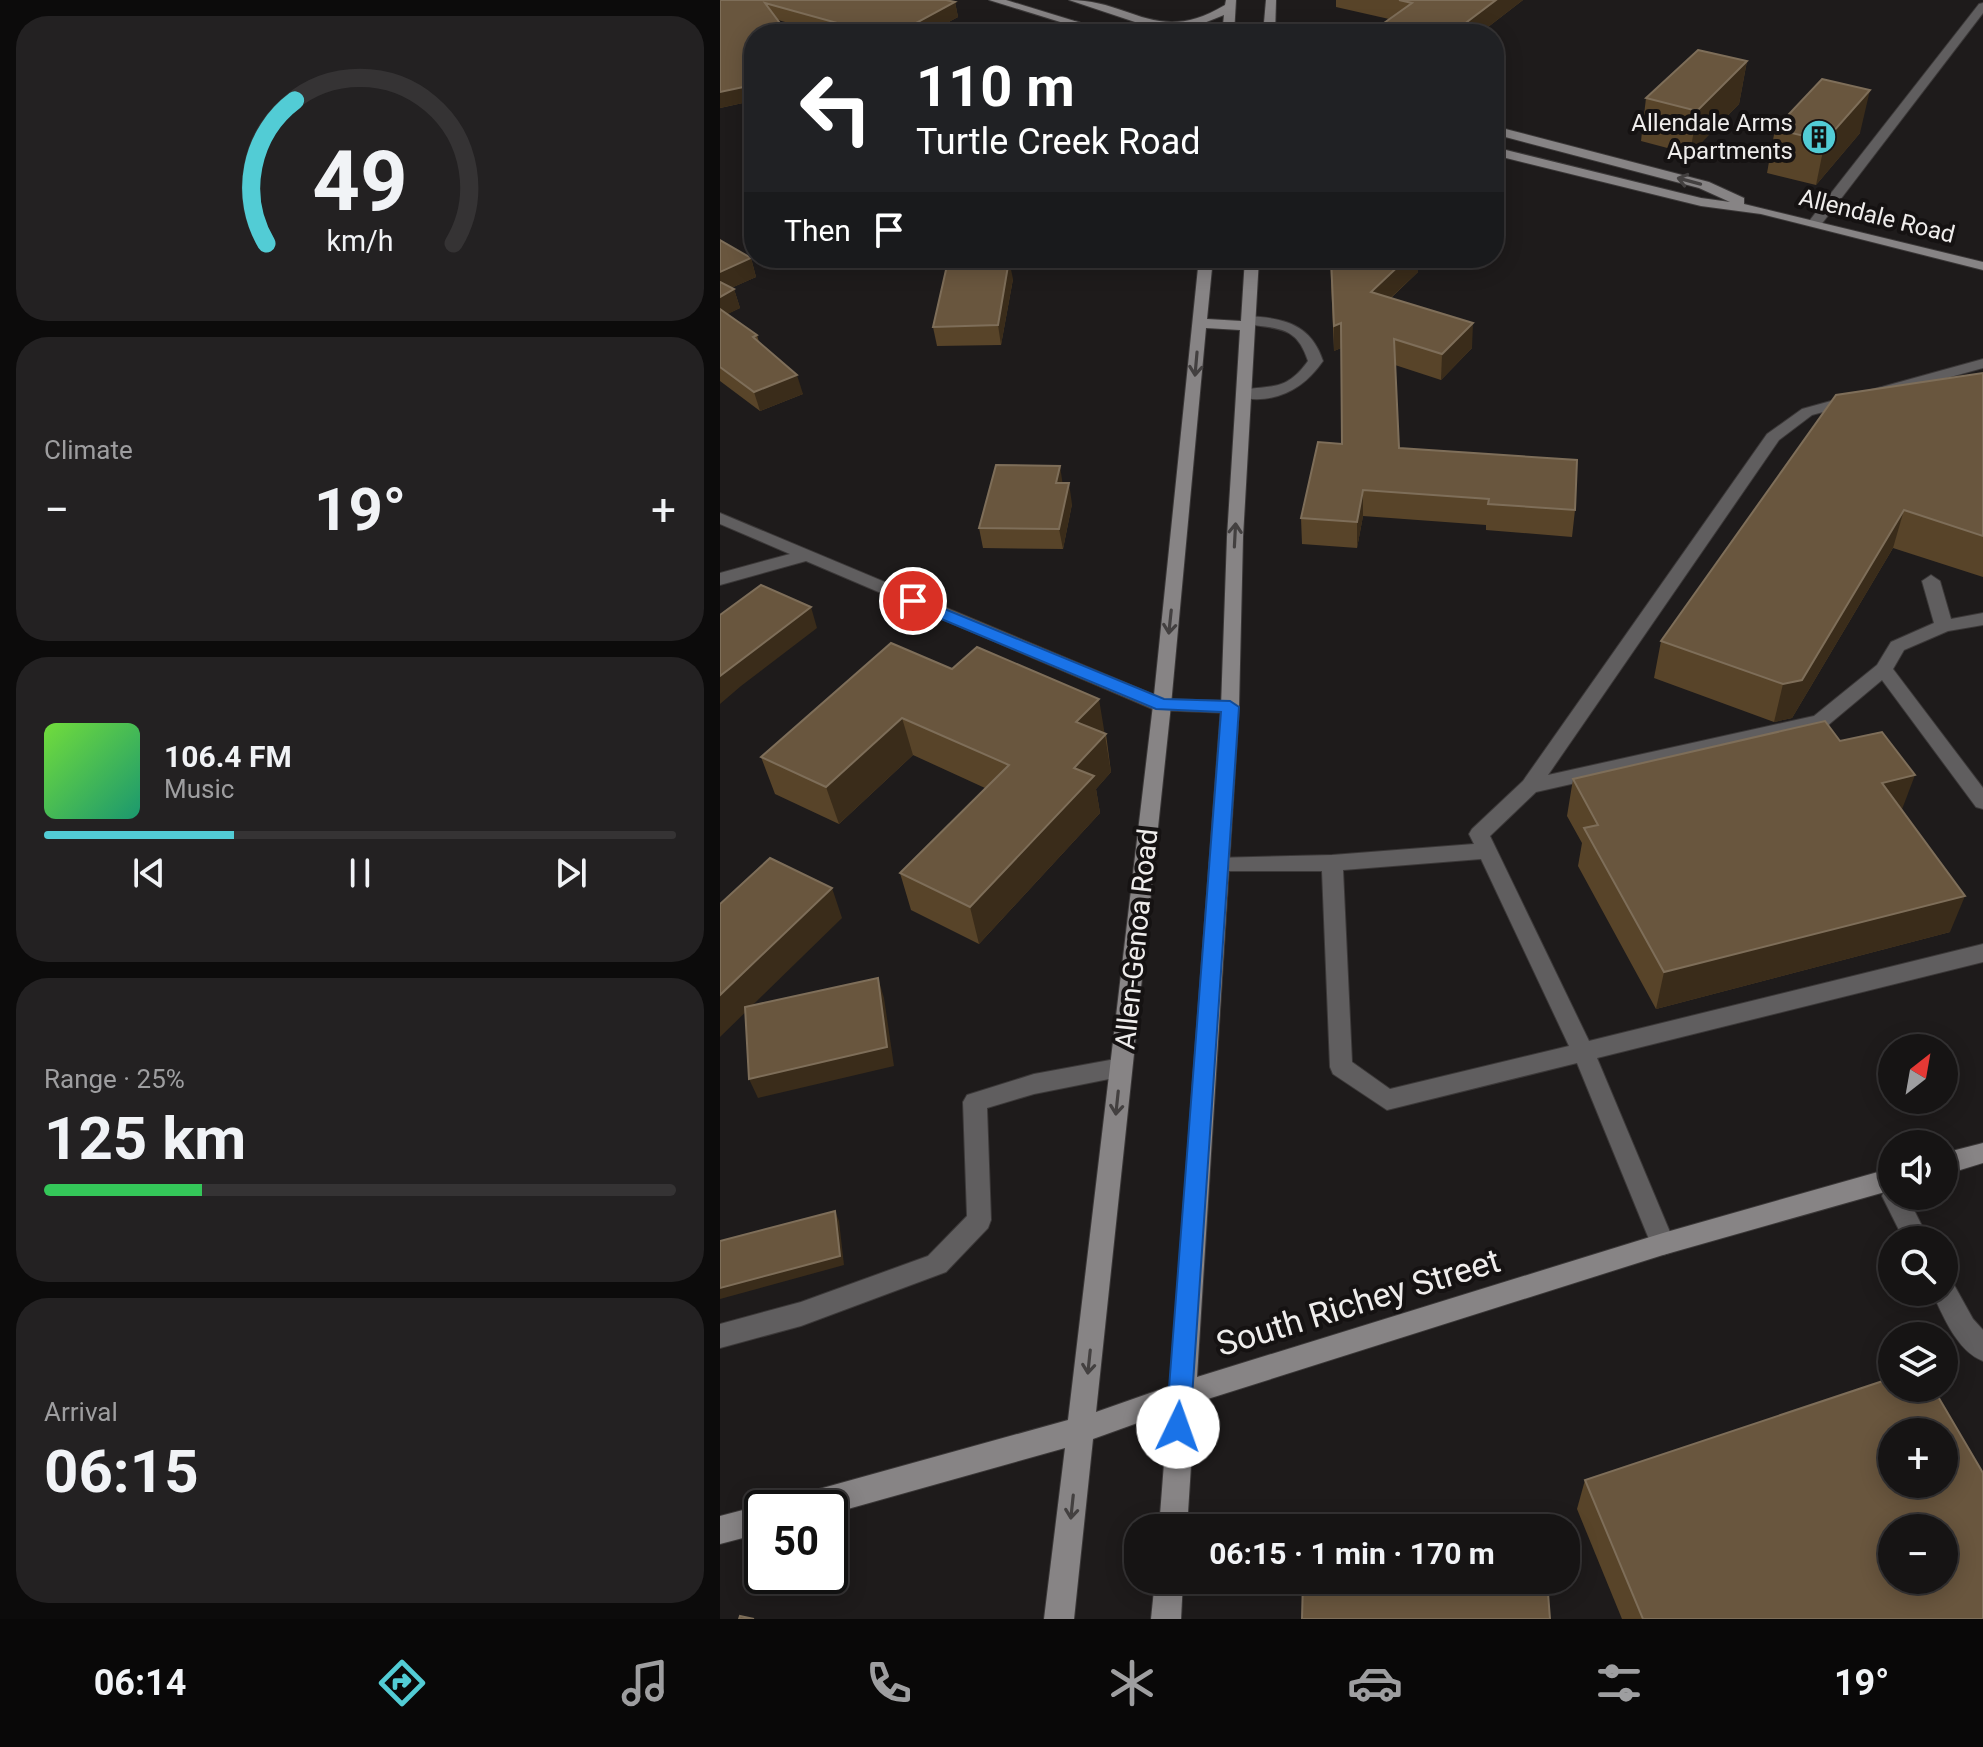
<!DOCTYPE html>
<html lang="en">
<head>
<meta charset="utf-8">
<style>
	:root { --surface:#161414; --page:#232122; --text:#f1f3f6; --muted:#9e9ea0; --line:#353334; --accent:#52ccd5 }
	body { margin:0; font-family:Roboto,sans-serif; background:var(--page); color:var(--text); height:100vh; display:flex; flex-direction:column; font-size:30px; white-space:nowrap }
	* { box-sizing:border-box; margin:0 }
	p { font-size:26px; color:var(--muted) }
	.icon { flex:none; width:44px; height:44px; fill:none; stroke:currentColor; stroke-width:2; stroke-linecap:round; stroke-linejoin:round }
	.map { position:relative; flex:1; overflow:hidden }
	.details { display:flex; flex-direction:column; gap:16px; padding:16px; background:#0c0b0b; width:720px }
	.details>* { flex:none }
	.banner { position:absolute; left:24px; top:24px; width:760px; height:244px; border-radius:32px; box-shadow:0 4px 20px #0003,0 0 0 2px var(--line); background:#202124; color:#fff; overflow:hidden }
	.needle { width:52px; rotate:31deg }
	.controls { position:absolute; left:1158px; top:1034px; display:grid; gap:16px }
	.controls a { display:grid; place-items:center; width:80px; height:80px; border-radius:50%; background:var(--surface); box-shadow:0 4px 20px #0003,0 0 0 2px var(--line); font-size:40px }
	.speed { position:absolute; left:24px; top:1490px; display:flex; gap:16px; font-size:40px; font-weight:700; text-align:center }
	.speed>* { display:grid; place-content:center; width:104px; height:104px; border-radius:50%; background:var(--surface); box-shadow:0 4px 20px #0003,0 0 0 2px var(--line); line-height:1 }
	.speed .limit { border:4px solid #111; border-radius:12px; background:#fff; color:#111 }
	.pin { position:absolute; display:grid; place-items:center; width:68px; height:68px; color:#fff; margin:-34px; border:4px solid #fff; border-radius:50%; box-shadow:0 2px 8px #0007 }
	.me { position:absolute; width:88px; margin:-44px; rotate:3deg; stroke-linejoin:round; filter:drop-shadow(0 0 6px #0008) }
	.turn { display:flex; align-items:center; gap:28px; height:168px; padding:0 40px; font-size:36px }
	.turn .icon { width:104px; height:104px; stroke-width:2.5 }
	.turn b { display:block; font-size:56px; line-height:68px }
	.then { display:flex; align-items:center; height:76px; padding:0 40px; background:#0003; gap:16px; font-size:30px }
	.big { font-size:60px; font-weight:700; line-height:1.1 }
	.details .tile { flex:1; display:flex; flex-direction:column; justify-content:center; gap:12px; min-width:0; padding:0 28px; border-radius:32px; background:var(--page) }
	.details .dial { align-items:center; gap:0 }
	.dial svg { height:208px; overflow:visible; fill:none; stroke:var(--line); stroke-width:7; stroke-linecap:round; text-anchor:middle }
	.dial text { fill:var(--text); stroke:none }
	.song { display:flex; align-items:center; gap:24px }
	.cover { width:96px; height:96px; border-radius:12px; background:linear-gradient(135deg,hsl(100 70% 55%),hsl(160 70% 35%)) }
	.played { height:8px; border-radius:4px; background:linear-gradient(90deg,var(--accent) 30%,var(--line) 30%) }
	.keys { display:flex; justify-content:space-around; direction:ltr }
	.heat { display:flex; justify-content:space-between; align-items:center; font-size:44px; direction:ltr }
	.charge { height:12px; border-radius:6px; background:linear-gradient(90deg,#34c759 25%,var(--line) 0) }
	.trip { position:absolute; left:404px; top:1514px; width:456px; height:80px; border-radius:32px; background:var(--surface); box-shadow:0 4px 20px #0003,0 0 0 2px var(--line); font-weight:700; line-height:80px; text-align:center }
	.tabs { display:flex; height:128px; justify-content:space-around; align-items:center; background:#090808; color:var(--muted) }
	.tabs .icon { width:56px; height:56px }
	.tabs .selected { color:var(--accent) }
	.tabs b { font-size:36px; color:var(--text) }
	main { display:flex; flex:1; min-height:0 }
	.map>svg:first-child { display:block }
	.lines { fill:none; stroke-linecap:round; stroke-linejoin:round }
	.service-casing { stroke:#3b3838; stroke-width:2 }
	.minor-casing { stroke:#3b3838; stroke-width:2 }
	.tertiary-casing { stroke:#3b3838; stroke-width:2 }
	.secondary-casing { stroke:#3b3838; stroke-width:2 }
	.service { fill:#605e5f; fill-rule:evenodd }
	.minor { fill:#605e5f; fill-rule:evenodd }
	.tertiary { fill:#605e5f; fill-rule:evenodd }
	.secondary { fill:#878485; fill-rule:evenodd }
	.wall { fill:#584429 }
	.shaded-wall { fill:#3a2c1a }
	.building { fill:#69563e; stroke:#7e6e59; stroke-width:2; fill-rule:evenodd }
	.oneway { stroke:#434040 }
	.route { fill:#1a73e8; stroke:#114b97; stroke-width:2 }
	.labels { text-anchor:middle; stroke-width:8; stroke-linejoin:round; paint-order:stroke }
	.far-poi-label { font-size:24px; fill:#efedec; stroke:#151212; text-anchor:end }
	.far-street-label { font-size:24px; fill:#efedec; stroke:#151212 }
	.street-label { font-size:28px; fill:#efedec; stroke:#151212 }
	.near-street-label { font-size:34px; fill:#efedec; stroke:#151212 }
</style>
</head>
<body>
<main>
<section class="details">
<div class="tile dial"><svg viewBox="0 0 100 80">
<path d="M14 69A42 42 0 1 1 86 69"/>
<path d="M14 69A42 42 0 0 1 25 14" stroke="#52ccd5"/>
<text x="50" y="56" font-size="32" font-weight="700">49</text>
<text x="50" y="72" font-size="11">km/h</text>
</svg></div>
<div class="tile"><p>Climate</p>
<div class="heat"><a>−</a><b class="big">19°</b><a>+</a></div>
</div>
<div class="tile">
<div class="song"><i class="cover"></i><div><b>106.4 FM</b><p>Music</p></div></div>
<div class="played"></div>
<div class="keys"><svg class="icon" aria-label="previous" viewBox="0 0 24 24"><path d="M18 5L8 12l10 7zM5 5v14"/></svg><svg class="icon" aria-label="pause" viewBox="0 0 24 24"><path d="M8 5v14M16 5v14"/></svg><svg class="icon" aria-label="next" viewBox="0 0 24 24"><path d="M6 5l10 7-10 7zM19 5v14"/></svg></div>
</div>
<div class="tile"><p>Range · 25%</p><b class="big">125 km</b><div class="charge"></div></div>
<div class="tile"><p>Arrival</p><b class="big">06:15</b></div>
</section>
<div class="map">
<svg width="1263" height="1619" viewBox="0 0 1263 1619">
	<rect width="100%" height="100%" fill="#1e1b1b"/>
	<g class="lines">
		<!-- service casing -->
		<g class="service-casing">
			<g id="service">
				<path d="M349,20L359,22L339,34H325Z"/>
				<path d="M528,316C564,318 591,324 603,361C583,390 554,405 518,397V391C551,384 565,393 588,361C576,323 555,330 523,323L521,320Z"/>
				<path d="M1263,359V368L1092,415L1059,440L828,775L1094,716L1157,665L1171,642L1214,623L1202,581L1211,575L1220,581L1231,619L1263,613V625L1228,631L1184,650L1173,669L1263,788V809L1256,807L1162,680L1107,726L816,792L770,836L869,1041L1263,944V962L877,1058L955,1244L952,1252L943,1255L934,1252L931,1244L857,1063L667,1110L613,1074L610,1067L602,871H499L492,868L489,863L492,858L612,855L754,844L749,834L752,829L803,781L1047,434L1082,409ZM761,859L849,1046L670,1089L632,1062L623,870Z"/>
				<path d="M401,1058L409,1061L412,1068L409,1075L314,1094L267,1108L271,1220L268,1228L226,1272L81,1326L0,1348V1324L81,1302L208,1256L247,1216L243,1102L247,1095L314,1074Z"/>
				<path d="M1172,1186V1196H1187L1209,1240H1184L1162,1196L1165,1188Z"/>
				<path d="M1224,1279L1233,1283L1253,1319L1263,1330V1361C1237,1351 1223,1316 1212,1292H1224Z"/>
			</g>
		</g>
		<!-- minor casing -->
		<g class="minor-casing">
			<path id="minor" d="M0,513L444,699L510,701L519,707L510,713L435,710L86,561L0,585V573L70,554L0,524Z"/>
		</g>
		<!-- tertiary casing -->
		<g class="tertiary-casing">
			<path id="tertiary" d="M1263,3V13L1100,226H1090V220L1259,4Z"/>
		</g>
		<!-- secondary casing -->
		<g class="secondary-casing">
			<g id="secondary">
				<path d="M269,0H286L397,34H379Z"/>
				<path d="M349,0C412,0 437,46 505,5L506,0H516L514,34H502L504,15L484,23L456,28L469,34H451Z"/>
				<path d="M546,0H556L555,34H543Z"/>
				<path d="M774,126L989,182L1024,198V204L1263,262V270L1041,214L981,206L774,155V147L981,198L1010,202L979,188L774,134Z"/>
				<path d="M479,258H493L487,319L521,321L525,258H539L523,537L519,707L477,1377L943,1233L1172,1168V1190L943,1255L475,1403L467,1528H439L448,1412L373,1439L354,1619H324L345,1448L110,1514V1508H67L71,1498L81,1494L348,1420L433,705ZM486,328L520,330L507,537L501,707L450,1386L376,1412L451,705Z"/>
				<path d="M1263,1143V1163L1224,1175V1153Z"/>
				<path d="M42,1505L49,1508H42V1533L0,1544V1516Z"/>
				<path d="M435,1580H463L461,1619H431Z"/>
			</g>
		</g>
		<!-- service -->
		<use href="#service" class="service"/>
		<!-- minor -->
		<use href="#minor" class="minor"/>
		<!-- tertiary -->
		<use href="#tertiary" class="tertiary"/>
		<!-- secondary -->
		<use href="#secondary" class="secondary"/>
	</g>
	<!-- wall -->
	<g class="wall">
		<path d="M0,0L235,2L238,17L206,34H108L58,20L34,34V99L32,101L0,108Z"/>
		<path d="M616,0H803L759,34H663L664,23L669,19L616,7Z"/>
		<path d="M1027,61L1019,104L970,154L921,141L926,98Z"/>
		<path d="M1055,129L1140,133L1096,185L1047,173Z"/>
		<path d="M0,240L31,258L36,277L11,288L14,289L20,308L7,314L37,335L39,342L83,394L40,411L0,381Z"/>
		<path d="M610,258H698V272L671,298L752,348L721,380L675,365L679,448L855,510L852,537L766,530V525L643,516L637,548L582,544L581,518L622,444L621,348L614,351Z"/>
		<path d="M293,279L281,345L217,346L213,327Z"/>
		<path d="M1263,373V577L1173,548L1072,718L1054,722L934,678L941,641Z"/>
		<path d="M352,504L343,549L263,548L259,528Z"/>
		<path d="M171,643L386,734L391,772L376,789L380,813L259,944L191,910L180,873L265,788L193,755L119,824L55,794L41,757Z"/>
		<path d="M1120,741L1182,810L1230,932L936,1009L858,866L862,843L847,816L853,779Z"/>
		<path d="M865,1480L1263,1619H902L857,1509Z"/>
	</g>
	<!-- shaded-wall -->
	<g class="shaded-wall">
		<path d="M776,0H803L759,34H731Z"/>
		<path d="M235,2L238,17L206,34H176Z"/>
		<path d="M141,25L143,34H137L135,28Z"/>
		<path d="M1027,61L1019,104L970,154L977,111Z"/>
		<path d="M34,81V99L32,101L0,108V92Z"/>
		<path d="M1150,90L1140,133L1096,185L1105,141Z"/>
		<path d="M31,258L36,277L0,293V272Z"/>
		<path d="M687,258H698V272L650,317L651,292Z"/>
		<path d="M289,260L293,279L281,345L278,325Z"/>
		<path d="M14,289L20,308L0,318V297Z"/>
		<path d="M621,323V348L614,351V326Z"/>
		<path d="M753,323L752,348L721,380L722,354Z"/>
		<path d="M77,375L83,394L40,411L34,392Z"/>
		<path d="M340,466L343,486L336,483Z"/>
		<path d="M349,483L352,504L343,549L339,529Z"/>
		<path d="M643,490V516L637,548V522Z"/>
		<path d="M1184,510L1173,548L1072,718L1054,722L1063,684Z"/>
		<path d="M91,607L97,628L21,686L0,704V676Z"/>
		<path d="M379,699L391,772L376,789L380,813L259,944L250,907L354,768L356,722Z"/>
		<path d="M182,718L193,755L119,824L106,787Z"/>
		<path d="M1195,775L1181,812L1162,783Z"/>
		<path d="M112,888L122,918L0,1037V995Z"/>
		<path d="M1245,896L1230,932L936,1009L944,972Z"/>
		<path d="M158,978L164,998L174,1066L38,1098L29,1079Z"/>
		<path d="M115,1211L119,1221L124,1265L0,1299V1288Z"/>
	</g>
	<!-- building -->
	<g class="building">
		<path d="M0,0H226L235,2L176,34L141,25L135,28L45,3L68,34H34V81L28,86L0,92Z"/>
		<path d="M679,0H776L731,34H711L664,23L692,3Z"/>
		<path d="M978,50L1027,61L977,111L926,98Z"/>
		<path d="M1102,79L1150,90L1105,141L1055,129Z"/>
		<path d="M0,240L31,258L0,272Z"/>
		<path d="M611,258H687L651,292L753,323L722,354L674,339L679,448L857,460L855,510L768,504L769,499L643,490L637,522L581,518L598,442L622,444L621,323L614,326Z"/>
		<path d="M289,260L278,325L213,327L228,261Z"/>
		<path d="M0,282L14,289L0,297Z"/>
		<path d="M0,309L37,335L33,337L77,375L34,392L0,367Z"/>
		<path d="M1263,373V536L1184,510L1082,680L1063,684L941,641L1116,395Z"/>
		<path d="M276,465L340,466L336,483H349L339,529L259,528Z"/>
		<path d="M41,585L91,607L0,676V615Z"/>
		<path d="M171,643L232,669L257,647L379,699L356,722L386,734L354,768L374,776L250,907L180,873L289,765L182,718L106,787L41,757Z"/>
		<path d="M1105,721L1120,741L1162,732L1195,775L1162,783L1245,896L944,972L864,828L878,825L853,779Z"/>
		<path d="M50,858L112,888L0,995V904Z"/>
		<path d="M158,978L167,1047L29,1079L25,1007Z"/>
		<path d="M115,1211L120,1256L0,1288V1241Z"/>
		<path d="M1172,1378V1388H1213L1263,1473V1619H923L865,1480ZM1172,1432H1224V1484H1172ZM1172,1528H1224V1580H1172Z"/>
		<path d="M585,1525L751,1528H584Z"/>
		<path d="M583,1580H827L830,1619H582Z"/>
		<path d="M20,1616L34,1619H19Z"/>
	</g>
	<!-- one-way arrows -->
	<defs><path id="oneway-shaft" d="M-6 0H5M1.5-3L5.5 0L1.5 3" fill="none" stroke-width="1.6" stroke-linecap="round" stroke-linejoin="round" transform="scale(2)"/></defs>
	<g class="oneway">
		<use href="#oneway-shaft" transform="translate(969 181) rotate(-165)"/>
		<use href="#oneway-shaft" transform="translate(476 364) rotate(95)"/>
		<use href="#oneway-shaft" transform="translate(515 535) rotate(-87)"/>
		<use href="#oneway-shaft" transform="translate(450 622) rotate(96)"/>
		<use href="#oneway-shaft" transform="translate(397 1103) rotate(96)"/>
		<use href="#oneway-shaft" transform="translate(369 1362) rotate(96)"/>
		<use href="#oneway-shaft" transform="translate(352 1507) rotate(96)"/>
	</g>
	<!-- route -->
	<path class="route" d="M193,596L444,699L510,701L519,707L470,1427L467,1436L458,1439L450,1436L446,1427L501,712L436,709L188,605V598Z"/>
	<!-- icons -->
	<defs>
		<g id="building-disc" transform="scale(1.8)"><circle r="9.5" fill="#52ccd5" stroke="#151212"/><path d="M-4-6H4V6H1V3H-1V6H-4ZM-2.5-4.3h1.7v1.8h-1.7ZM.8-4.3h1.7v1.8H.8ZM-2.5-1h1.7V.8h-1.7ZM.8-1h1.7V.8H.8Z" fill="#111"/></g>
	</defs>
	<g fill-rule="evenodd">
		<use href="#building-disc" x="1099" y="137"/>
	</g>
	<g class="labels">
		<!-- far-poi labels -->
		<g class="far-poi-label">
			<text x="1073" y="131">Allendale Arms<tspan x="1073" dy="28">Apartments</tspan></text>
		</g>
		<!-- far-street labels -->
		<g class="far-street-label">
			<text transform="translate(1157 216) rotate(14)" y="8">Allendale Road</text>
		</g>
		<!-- street labels -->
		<g class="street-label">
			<text transform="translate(416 939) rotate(-84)" y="10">Allen-Genoa Road</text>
		</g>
		<!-- near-street labels -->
		<g class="near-street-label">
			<text transform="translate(638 1302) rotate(-17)" y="12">South Richey Street</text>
		</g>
	</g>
</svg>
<div class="controls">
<a><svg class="needle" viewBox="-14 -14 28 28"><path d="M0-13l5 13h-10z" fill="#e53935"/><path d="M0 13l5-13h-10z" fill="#9e9ea0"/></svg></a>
<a><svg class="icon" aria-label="sound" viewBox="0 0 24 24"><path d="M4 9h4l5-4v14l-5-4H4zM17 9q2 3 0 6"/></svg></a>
<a><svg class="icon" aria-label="search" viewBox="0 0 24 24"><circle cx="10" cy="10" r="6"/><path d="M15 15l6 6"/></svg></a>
<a><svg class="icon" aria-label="layers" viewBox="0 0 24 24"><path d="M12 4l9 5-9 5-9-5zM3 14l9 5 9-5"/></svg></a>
<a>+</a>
<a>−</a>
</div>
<div class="speed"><div class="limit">50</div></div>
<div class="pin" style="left:193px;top:601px;background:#d93025"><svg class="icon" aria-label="arrive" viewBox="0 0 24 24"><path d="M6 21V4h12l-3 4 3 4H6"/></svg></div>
<svg class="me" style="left:458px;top:1427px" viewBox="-20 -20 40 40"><circle r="19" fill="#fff"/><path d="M0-13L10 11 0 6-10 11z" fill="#1a73e8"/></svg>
<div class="trip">06:15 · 1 min · 170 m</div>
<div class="banner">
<div class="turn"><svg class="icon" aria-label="left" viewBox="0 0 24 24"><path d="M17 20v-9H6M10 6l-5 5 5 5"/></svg><div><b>110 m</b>Turtle Creek Road</div></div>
<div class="then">Then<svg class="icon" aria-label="arrive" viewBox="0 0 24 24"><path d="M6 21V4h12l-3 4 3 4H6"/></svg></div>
</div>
</div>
</main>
<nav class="tabs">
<b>06:14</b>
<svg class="icon selected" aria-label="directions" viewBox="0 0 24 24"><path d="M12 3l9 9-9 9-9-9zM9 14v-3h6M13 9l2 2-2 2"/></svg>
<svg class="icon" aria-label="music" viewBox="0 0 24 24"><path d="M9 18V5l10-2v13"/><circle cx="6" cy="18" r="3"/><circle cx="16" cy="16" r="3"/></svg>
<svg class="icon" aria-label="phone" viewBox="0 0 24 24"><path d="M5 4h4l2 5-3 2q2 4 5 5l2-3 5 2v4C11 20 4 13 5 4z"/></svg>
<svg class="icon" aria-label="climate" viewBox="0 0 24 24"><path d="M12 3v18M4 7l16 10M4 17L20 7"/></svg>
<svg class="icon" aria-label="car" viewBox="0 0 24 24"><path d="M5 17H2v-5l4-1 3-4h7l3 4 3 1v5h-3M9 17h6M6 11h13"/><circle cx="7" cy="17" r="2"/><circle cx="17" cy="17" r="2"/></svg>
<svg class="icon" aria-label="filters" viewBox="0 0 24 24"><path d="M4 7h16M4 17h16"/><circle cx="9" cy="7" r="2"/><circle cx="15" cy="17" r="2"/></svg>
<b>19°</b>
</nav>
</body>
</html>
